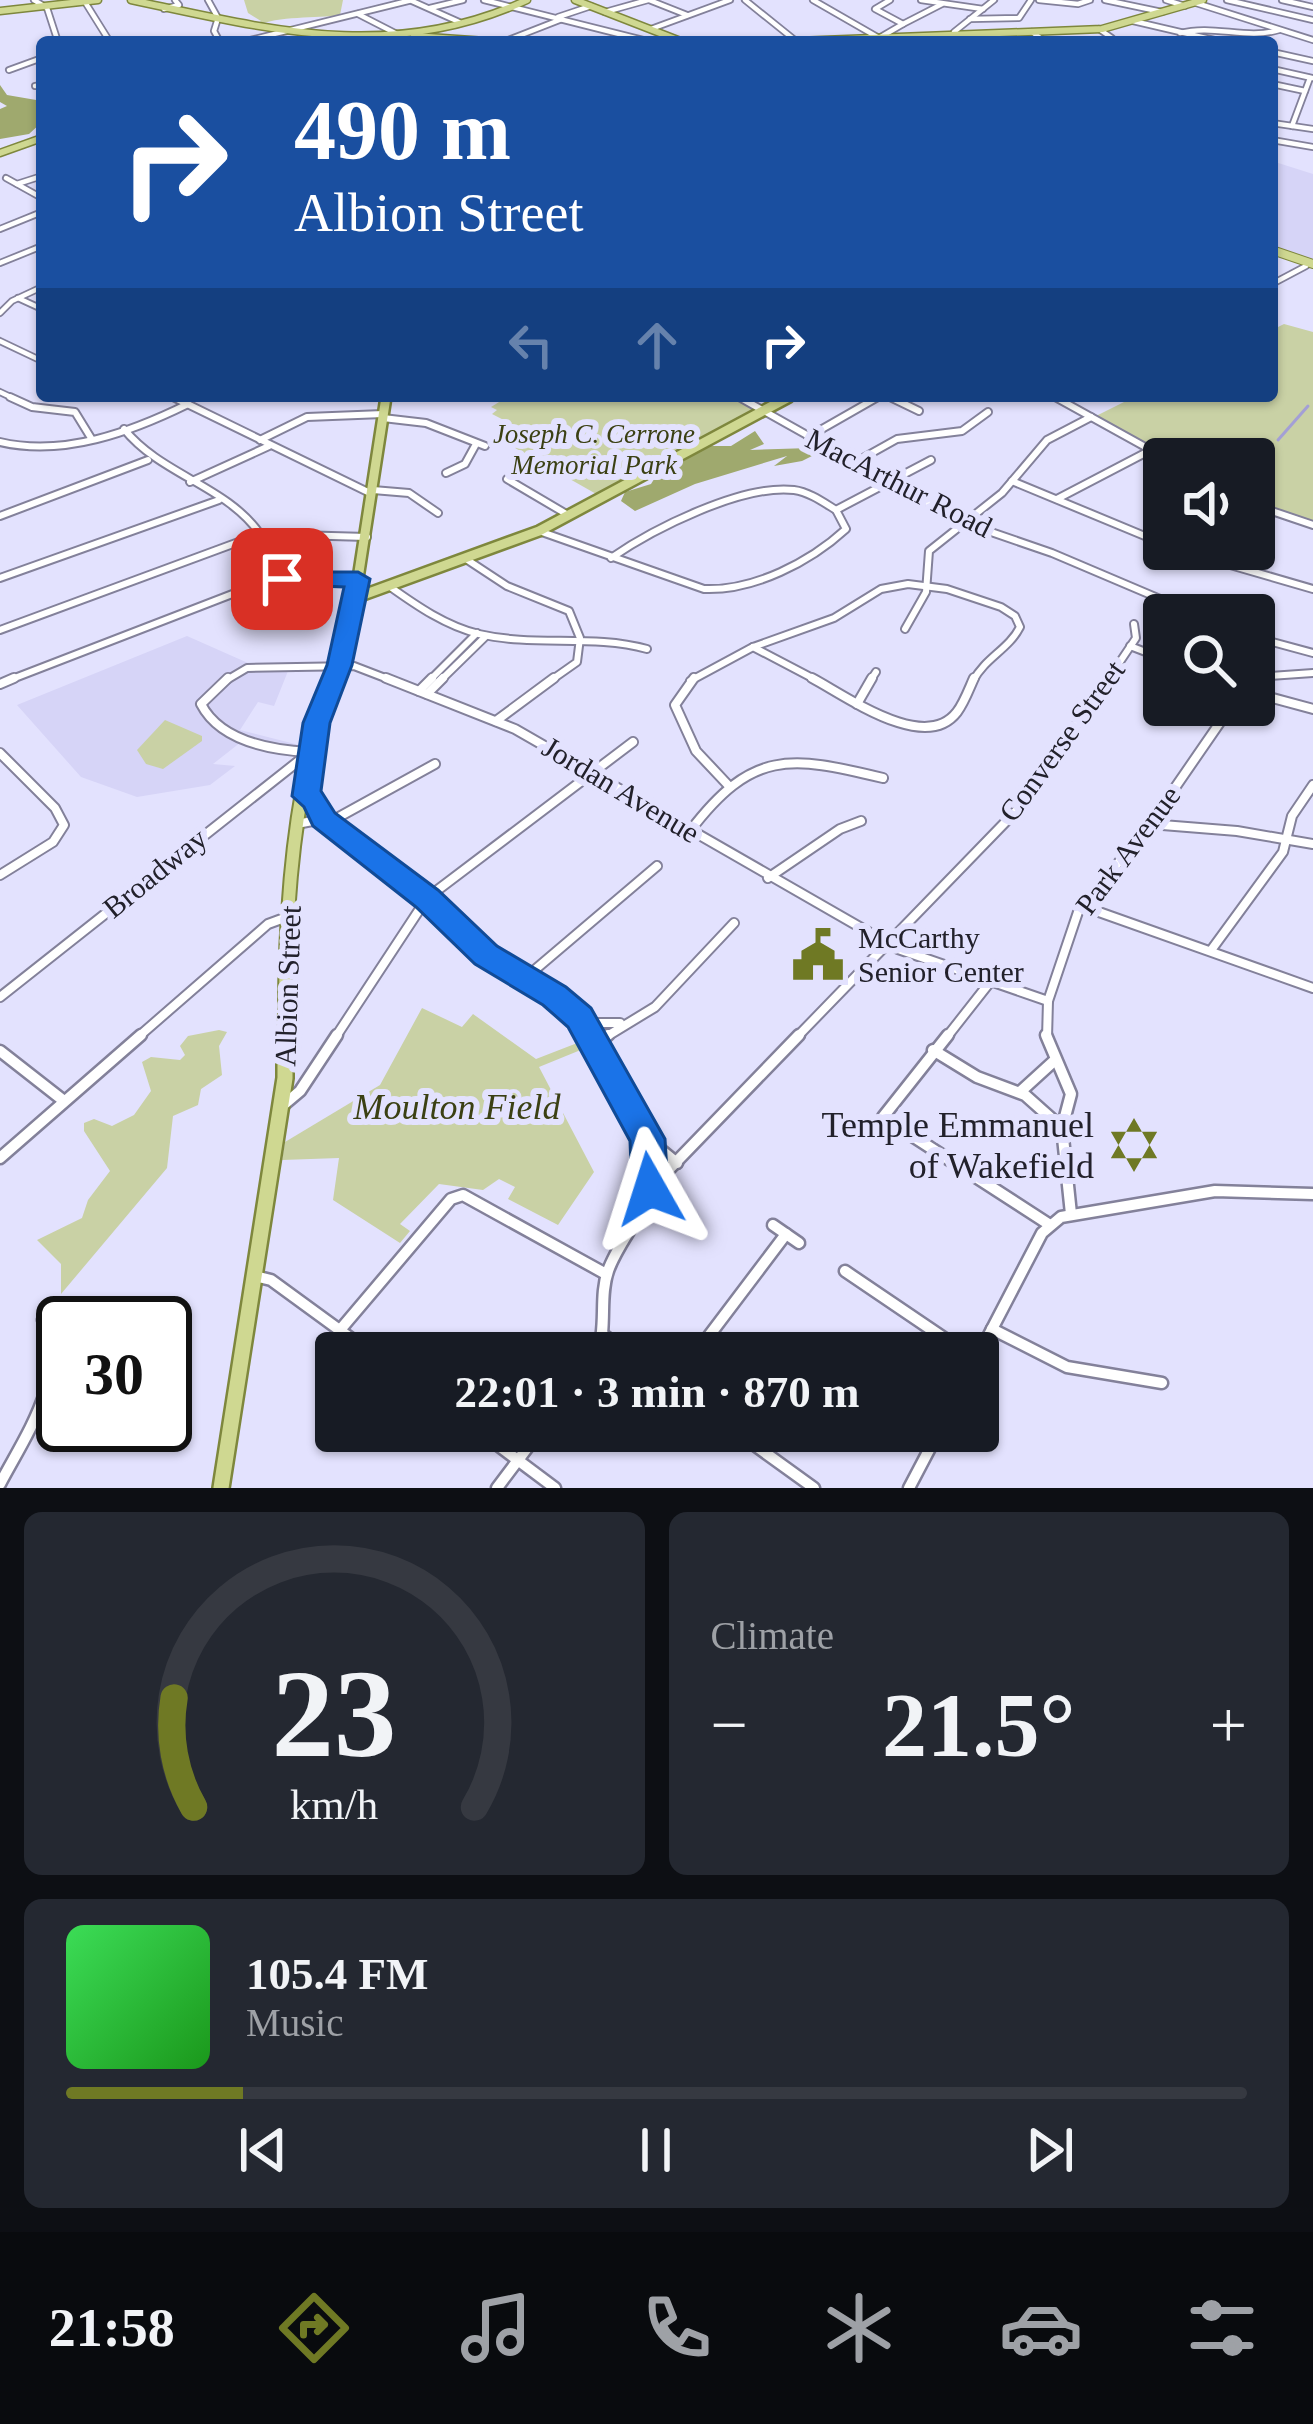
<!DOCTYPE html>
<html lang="en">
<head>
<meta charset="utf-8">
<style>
	:root { --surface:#171b24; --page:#242831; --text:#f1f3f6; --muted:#9ea1a6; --line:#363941; --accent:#6f7924 }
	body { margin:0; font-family:"Times New Roman",serif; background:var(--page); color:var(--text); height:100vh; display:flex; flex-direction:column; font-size:45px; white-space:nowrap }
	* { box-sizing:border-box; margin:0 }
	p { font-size:39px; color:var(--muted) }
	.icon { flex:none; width:66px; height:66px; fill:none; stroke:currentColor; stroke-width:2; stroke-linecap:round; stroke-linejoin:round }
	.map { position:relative; height:1488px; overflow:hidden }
	.details { display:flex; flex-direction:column; gap:24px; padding:24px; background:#0d0f14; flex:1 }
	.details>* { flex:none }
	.banner { position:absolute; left:36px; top:36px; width:1242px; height:366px; border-radius:12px; box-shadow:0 3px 9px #0004; background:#1a4fa0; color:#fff; overflow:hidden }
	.controls { position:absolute; left:1143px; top:438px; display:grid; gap:24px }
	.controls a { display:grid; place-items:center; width:132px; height:132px; border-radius:12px; background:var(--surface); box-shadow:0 3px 9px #0004; font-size:60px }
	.speed { position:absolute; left:36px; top:1296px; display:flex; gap:24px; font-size:60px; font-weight:700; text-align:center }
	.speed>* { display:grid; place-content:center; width:156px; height:156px; border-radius:50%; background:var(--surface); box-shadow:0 3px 9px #0004; line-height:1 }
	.speed .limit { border:6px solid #111; border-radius:18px; background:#fff; color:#111 }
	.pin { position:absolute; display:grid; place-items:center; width:102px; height:102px; color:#fff; margin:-51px; border-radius:24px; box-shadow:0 6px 18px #0006 }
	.me { position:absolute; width:132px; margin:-66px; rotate:354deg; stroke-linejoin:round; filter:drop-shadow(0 0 9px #0008) }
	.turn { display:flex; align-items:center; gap:42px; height:252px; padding:0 60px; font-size:54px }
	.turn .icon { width:156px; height:156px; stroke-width:2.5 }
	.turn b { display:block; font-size:84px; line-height:102px }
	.lanes { display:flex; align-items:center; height:114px; padding:0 60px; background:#0003; justify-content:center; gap:60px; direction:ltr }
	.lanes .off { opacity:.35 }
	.big { font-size:90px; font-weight:600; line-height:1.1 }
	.details .card { flex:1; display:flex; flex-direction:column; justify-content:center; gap:18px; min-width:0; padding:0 42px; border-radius:18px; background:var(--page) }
	.details .dial { align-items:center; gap:0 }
	.dial svg { height:312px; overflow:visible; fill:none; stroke:var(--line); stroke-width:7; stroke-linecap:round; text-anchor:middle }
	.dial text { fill:var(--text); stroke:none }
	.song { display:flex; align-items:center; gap:36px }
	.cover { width:144px; height:144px; border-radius:18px; background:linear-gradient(135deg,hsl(130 70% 55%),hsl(120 70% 35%)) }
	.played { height:12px; border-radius:6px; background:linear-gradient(90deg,var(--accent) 15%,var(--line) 15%) }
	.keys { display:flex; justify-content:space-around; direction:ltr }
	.heat { display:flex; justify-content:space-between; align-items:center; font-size:66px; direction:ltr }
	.details .tiles { flex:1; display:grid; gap:24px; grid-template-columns:1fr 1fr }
	.card:last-child { grid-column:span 2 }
	.trip { position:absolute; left:315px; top:1332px; width:684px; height:120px; border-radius:12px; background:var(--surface); box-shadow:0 3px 9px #0004; font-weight:600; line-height:120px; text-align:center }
	.menu { display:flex; height:192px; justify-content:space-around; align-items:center; background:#090b0e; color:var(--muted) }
	.menu .icon { width:84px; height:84px }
	.menu .selected { color:var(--accent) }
	.menu b { font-size:54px; color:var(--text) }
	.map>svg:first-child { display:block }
	.built { fill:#d6d4f7 }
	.green { fill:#c9d1a5 }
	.forest { fill:#9fa96e }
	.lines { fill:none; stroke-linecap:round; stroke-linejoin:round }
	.stream { stroke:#a39fd6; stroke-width:3 }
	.minor-far3-casing { stroke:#83819a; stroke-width:8 }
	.minor-far2-casing { stroke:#83819a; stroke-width:10 }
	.minor-far1-casing { stroke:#83819a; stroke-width:12 }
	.minor-casing { stroke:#83819a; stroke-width:15 }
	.major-far4-casing { stroke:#7e873d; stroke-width:9 }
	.major-far3-casing { stroke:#7e873d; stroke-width:10 }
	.major-far2-casing { stroke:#7e873d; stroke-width:14 }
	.major-far1-casing { stroke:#7e873d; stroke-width:16 }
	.major-casing { stroke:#7e873d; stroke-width:20 }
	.minor-far3 { stroke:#fff; stroke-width:4.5 }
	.minor-far2 { stroke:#fff; stroke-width:6 }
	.minor-far1 { stroke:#fff; stroke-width:8 }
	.minor { stroke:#fff; stroke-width:10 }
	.major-far4 { stroke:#cfd891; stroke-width:6 }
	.major-far3 { stroke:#cfd891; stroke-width:8 }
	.major-far2 { stroke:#cfd891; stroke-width:9 }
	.major-far1 { stroke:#cfd891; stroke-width:12 }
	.major { stroke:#cfd891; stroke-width:15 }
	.route { fill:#1a73e8; stroke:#114b97; stroke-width:3 }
	.labels { text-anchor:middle; stroke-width:12; stroke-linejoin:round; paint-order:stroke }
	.far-park-label { font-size:27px; font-style:italic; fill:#3b4013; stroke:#e3e2fe }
	.street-label { font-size:30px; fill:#22212b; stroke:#e3e2fe }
	.poi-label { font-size:30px; fill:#22212b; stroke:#e3e2fe; text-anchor:start }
	.near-park-label { font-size:36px; font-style:italic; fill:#3b4013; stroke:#e3e2fe }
	.near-poi-label { font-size:36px; fill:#22212b; stroke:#e3e2fe; text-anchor:end }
</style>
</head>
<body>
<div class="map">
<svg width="1313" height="1488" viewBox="0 0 1313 1488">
	<rect width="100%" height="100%" fill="#e3e2fe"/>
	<!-- built -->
	<g class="built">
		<path d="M1272,161L1313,174V260L1272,246Z"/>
		<path d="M187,636L248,663H330L327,672L288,671L274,706L258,702L240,730L299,745L292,754L241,742L213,764L235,766L210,785L137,797L81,777L17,705Z"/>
	</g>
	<!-- green -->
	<g class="green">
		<path d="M244,0H343L340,15C314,19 279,15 252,27L261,21L248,13Z"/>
		<path d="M1284,324L1313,332V522L1254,502V459H1173L1096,416L1136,396H1272V330Z"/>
		<path d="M500,396H732L754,410L598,495L499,439L519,428L492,414L497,410L491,407L504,399Z"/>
		<path d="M165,720L202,736V741L163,769L146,764L137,750Z"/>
		<path d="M422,1008L462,1027L473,1014L536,1059L585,1040L588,1047L539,1067L594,1172L558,1225L508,1199L515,1187L499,1179L483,1190L439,1184L400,1224L410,1231L400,1243L333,1200L339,1158L282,1160L285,1142L380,1085Z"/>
		<path d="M219,1030L227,1032L219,1046L222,1075L201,1089L198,1105L173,1116L167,1168L61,1294V1264L37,1240L82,1218L88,1200L110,1171L84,1131V1123L94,1119L112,1126L134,1115L151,1091L142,1062L151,1057L180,1060L185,1055L180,1046L188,1036Z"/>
	</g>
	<!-- forest -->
	<g class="forest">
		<path d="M0,85L7,95L42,101L37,115L42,122L29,134L0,139V109L7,106L0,102Z"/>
		<path d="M755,431L764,444L750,450L810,448L820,452L802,461L774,466L787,456L695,484L635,511L621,501L625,492L651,484L656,476L710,446H731Z"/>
	</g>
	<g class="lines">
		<!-- stream -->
		<path class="stream" d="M1278,440L1308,406"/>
		<!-- minor-far3 casing -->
		<g class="minor-far3-casing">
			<g id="minor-far3">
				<path d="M34,0L47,8L58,42"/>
				<path d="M208,0L218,18L214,31L220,42"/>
				<path d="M484,0L651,42"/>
				<path d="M649,0L687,15"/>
				<path d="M745,0L796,41"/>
				<path d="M813,0L879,38L903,24L875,9L890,0"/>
				<path d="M921,0L983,9"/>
				<path d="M1039,0L1078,4L1090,0"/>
				<path d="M1105,0L1162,12"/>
				<path d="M1166,0L1185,6"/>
				<path d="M1227,0L1313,20"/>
				<path d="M1282,0L1313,7"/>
				<path d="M412,1L459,22"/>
				<path d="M85,2L110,42"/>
				<path d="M1196,3L1313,40"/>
				<path d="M430,8L463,0"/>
				<path d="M164,9L179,5L175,0"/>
				<path d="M605,12L648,0"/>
				<path d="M358,14L397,34"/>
				<path d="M558,17L591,6"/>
				<path d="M970,19L1019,18L1031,0"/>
				<path d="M1133,21L1223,42"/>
				<path d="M903,24L942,4"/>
				<path d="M651,29L730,0"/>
				<path d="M1099,29L1112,38"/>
				<path d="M1032,32L1046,42"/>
				<path d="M1180,33C1214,24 1246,40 1279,30"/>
				<path d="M242,42L412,0"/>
				<path d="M503,42L562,19"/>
				<path d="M958,42L954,32L994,0"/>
				<path d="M1272,52L1313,61"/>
				<path d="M1272,69L1312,78"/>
				<path d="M9,70L42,58"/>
				<path d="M1272,84L1305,91"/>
				<path d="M35,86L42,85"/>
				<path d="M1272,123L1313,129"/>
				<path d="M1292,126L1310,78"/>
				<path d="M1272,140L1313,147"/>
				<path d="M6,178L42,198"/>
				<path d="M17,184L42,176"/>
				<path d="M0,229L42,212"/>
				<path d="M0,263L42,246"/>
				<path d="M1272,284L1306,266"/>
				<path d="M18,298L42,309"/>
				<path d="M0,313L12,301L42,287"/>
				<path d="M0,341L42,361"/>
				<path d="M0,392L17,400"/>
				<path d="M171,396L179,400"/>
				<path d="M738,396L745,400"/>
				<path d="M889,396L896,400"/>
				<path d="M1054,396L1061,400"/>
				<path d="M873,400L879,396"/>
			</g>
		</g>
		<!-- minor-far2 casing -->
		<g class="minor-far2-casing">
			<g id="minor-far2">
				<path d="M10,397L32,407L75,412L91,438"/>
				<path d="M173,397L372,494"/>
				<path d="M739,397L962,522L1052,553L1198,615"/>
				<path d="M890,397L919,411"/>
				<path d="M1055,397L1167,459"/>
				<path d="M383,418L426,423L485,446"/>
				<path d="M124,429C161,475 227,486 260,534"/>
				<path d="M808,437L878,397"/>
				<path d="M260,440L307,417L383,414"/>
				<path d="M0,442C64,457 131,432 188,404"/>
				<path d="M854,463L897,439L962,431L988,412"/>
				<path d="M446,473L465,464L476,444"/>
				<path d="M507,479L568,515"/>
				<path d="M1012,481L1164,544"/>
				<path d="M190,482L269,446"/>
				<path d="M373,490L409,493L438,513"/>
				<path d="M1057,499L1149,451"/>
				<path d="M1254,505L1313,525"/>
				<path d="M0,516L148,460"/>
				<path d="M539,531L704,589C754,591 810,562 846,529L836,510L931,460"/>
				<path d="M1175,549L1313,589"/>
				<path d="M611,558C653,529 742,484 794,490C809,492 823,502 836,510"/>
				<path d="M466,559L507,586L569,611L580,638L577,662L550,681"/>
				<path d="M0,578L219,500"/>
				<path d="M389,586C417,606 446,626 479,634C535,647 592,634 647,649"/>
				<path d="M905,629L926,592L929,551L1002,493L1047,440L1091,417"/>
				<path d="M0,630L260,534L367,537"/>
				<path d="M1254,637L1313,653"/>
				<path d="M1130,646L1164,659"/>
				<path d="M753,647L818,681"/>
				<path d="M753,647L834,618L881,589L908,584L947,589L1001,607L1015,616L1020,627C1009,649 985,658 973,681"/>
				<path d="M1254,677L1313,673"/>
				<path d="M7,681L266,581L358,579"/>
				<path d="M225,681L247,668L354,666L393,681"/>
				<path d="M429,681L477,633"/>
				<path d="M440,681L486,636"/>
				<path d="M690,681L753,647"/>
				<path d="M870,681L876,672"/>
				<path d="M1107,681L1136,638L1134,624"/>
			</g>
		</g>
		<!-- minor-far1 casing -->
		<g class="minor-far1-casing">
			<g id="minor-far1">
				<path d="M228,678L201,704C220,741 271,750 309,752"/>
				<path d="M386,678L515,729L898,949L1048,1001"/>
				<path d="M694,678L675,705L696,751L728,785"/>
				<path d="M812,678C846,696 925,754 957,712C964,703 969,689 974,678"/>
				<path d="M0,684L14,678"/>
				<path d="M419,691L432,678"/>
				<path d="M1254,693L1313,709"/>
				<path d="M427,694L443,678"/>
				<path d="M857,704L872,678"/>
				<path d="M496,721L554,678"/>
				<path d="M0,753L55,808L64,825L53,842L0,875"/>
				<path d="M306,796L316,801L323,819L427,898L491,959L573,1011L593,1038"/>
				<path d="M302,823L323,819"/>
				<path d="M328,823L435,764"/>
				<path d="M1150,824L1237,831L1313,844"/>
				<path d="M690,831C752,750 789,755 883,778"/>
				<path d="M768,878L840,829L861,821"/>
				<path d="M1082,906L1313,988"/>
				<path d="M1212,949L1283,852L1292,816L1313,785"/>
				<path d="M524,979L657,866"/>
				<path d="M0,997L310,752"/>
				<path d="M584,1023H620"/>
				<path d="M137,1038L268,924L287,917"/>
				<path d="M335,1038L427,898L633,742"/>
				<path d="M604,1038L655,1007L734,923"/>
				<path d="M796,1038L1020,807L1109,678"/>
				<path d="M946,1038L990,982"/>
				<path d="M1047,1038L1048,1001L1078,912L1150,824L1232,705"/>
			</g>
		</g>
		<!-- minor casing -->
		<g class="minor-casing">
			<g id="minor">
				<path d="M592,1035C610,1079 661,1141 650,1188C643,1217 618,1242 608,1271C599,1296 607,1326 598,1353"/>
				<path d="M948,1035L883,1117L1050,1225"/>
				<path d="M1046,1035L1071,1094L1062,1128L1071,1214"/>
				<path d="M596,1045L608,1035"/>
				<path d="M933,1050L977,1077L1025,1095L1062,1128"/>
				<path d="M0,1051L64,1101"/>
				<path d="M1020,1092L1054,1061"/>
				<path d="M281,1107L300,1091L337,1035"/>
				<path d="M649,1140L677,1163"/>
				<path d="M0,1158L141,1035"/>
				<path d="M650,1189L799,1035"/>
				<path d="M773,1225L799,1243"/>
				<path d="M845,1271L966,1353"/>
				<path d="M255,1276L271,1280L371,1353"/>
				<path d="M992,1329L1067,1367L1162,1383"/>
				<path d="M340,1330L451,1199L463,1195L606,1274"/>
				<path d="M605,1336L628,1353"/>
				<path d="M870,1340L893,1353"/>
				<path d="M696,1353L786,1234"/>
				<path d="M978,1356L1042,1233L1061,1217L1215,1191L1313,1194"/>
				<path d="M479,1431L555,1488"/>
				<path d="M735,1431L814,1488"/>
				<path d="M0,1484C24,1438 71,1372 43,1320"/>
				<path d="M497,1488L540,1431"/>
				<path d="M909,1488L939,1431"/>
			</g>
		</g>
		<!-- major-far4 casing -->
		<g class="major-far4-casing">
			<g id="major-far4">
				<path d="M131,0C268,29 391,63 527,0"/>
				<path d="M575,0L683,42"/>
				<path d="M0,11L98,0"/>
				<path d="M414,36L500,42"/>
				<path d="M772,42L1102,29L1203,0"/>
				<path d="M0,153L42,138"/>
			</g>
		</g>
		<!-- major-far3 casing -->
		<g class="major-far3-casing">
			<g id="major-far3">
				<path d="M1272,250L1313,264"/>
				<path d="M783,400L790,396"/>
			</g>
		</g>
		<!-- major-far2 casing -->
		<g class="major-far2-casing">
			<g id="major-far2">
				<path d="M355,598L539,531L789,397"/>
				<path d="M333,681L355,598L386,397"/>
			</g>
		</g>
		<!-- major-far1 casing -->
		<g class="major-far1-casing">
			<path id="major-far1" d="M285,1038C284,927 291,781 334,678"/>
		</g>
		<!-- major casing -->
		<g class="major-casing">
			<path id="major" d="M221,1488L285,1078V1035"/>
		</g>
		<!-- minor-far3 -->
		<use href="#minor-far3" class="minor-far3"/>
		<!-- minor-far2 -->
		<use href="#minor-far2" class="minor-far2"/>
		<!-- minor-far1 -->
		<use href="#minor-far1" class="minor-far1"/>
		<!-- minor -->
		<use href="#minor" class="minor"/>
		<!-- major-far4 -->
		<use href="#major-far4" class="major-far4"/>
		<!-- major-far3 -->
		<use href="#major-far3" class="major-far3"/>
		<!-- major-far2 -->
		<use href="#major-far2" class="major-far2"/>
		<!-- major-far1 -->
		<use href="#major-far1" class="major-far1"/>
		<!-- major -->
		<use href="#major" class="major"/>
	</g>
	<!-- route -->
	<path class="route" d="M282,572H358L370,579L352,665L330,723L321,791L335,813L438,890L497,946L566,987L591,1008L665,1139L668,1189L663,1201L650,1206L637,1201L632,1189L630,1141L568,1027L543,1005L475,964L416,907L313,826L304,807L292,796L303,723L327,665L344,587L273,584L270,579Z"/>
	<!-- icons -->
	<defs>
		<g id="civic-bare" transform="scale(4.14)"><path d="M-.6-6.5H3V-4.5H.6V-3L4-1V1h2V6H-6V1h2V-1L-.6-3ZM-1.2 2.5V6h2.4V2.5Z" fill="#6f7924" stroke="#e3e2fe" stroke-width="2.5" paint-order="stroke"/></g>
		<g id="synagogue-bare" transform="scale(4.14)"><path d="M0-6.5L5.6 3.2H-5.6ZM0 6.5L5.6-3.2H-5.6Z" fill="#6f7924" stroke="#e3e2fe" stroke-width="2.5" paint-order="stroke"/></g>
	</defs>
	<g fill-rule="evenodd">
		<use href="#civic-bare" x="818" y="955"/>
		<use href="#synagogue-bare" x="1134" y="1145"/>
	</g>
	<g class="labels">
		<!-- far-park labels -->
		<g class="far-park-label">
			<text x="594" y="443">Joseph C. Cerrone<tspan x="594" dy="31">Memorial Park</tspan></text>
		</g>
		<!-- street labels -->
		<g class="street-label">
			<text transform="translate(899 483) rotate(27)" y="10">MacArthur Road</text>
			<text transform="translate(1062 741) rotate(-54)" y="10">Converse Street</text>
			<text transform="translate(621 790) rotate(31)" y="10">Jordan Avenue</text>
			<text transform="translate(1128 850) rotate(-53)" y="10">Park Avenue</text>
			<text transform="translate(155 873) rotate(-39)" y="10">Broadway</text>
			<text transform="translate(288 986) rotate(-88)" y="10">Albion Street</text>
		</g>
		<!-- poi labels -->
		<g class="poi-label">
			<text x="858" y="948">McCarthy<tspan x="858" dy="34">Senior Center</tspan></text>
		</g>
		<!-- near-park labels -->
		<g class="near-park-label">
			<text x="457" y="1119">Moulton Field</text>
		</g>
		<!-- near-poi labels -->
		<g class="near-poi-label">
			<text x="1094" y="1137">Temple Emmanuel<tspan x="1094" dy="41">of Wakefield</tspan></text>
		</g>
	</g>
</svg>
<div class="controls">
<a><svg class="icon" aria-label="sound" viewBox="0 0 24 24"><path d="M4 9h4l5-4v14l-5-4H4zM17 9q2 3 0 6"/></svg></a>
<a><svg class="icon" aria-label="search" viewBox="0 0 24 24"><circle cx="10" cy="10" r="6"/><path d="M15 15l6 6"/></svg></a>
</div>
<div class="speed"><div class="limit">30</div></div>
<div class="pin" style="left:282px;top:579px;background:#d93025"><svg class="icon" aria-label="arrive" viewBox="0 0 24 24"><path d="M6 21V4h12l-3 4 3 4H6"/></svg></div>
<svg class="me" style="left:650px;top:1189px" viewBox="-20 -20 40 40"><path d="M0-17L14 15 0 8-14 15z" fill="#1a73e8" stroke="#fff" stroke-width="4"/></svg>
<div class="trip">22:01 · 3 min · 870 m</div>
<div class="banner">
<div class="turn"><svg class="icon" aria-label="right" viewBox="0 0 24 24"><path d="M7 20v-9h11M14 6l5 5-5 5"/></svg><div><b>490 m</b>Albion Street</div></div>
<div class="lanes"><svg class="icon off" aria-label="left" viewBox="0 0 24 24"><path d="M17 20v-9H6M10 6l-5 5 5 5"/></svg><svg class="icon off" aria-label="ahead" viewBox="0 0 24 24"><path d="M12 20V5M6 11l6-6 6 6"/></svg><svg class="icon" aria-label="right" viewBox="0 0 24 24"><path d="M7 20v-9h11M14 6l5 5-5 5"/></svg></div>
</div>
</div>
<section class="details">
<div class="tiles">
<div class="card dial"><svg viewBox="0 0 100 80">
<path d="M14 69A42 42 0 1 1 86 69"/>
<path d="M14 69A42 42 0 0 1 9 41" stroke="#6f7924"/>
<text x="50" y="56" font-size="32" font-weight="700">23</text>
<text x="50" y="72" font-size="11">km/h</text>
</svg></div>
<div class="card"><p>Climate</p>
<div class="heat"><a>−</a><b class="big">21.5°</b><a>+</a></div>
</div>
<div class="card">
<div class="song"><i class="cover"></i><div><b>105.4 FM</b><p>Music</p></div></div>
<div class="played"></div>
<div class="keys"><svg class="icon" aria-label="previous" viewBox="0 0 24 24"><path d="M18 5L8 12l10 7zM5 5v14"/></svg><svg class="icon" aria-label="pause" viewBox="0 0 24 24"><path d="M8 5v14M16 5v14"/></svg><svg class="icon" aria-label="next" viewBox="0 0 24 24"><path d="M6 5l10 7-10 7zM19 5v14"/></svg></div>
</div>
</div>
</section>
<nav class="menu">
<b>21:58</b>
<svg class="icon selected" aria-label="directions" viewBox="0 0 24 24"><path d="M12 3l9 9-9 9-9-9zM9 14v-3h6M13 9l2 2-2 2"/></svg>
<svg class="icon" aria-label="music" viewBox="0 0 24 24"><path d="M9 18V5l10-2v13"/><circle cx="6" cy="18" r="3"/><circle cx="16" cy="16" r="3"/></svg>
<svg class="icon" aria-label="phone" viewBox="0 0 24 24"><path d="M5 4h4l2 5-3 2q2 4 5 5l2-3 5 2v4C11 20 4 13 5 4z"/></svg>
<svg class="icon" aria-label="climate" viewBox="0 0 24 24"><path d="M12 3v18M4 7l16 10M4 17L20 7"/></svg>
<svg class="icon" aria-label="car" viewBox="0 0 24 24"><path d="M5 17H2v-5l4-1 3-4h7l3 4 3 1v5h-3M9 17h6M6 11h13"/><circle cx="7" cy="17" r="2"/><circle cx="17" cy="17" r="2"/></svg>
<svg class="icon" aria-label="filters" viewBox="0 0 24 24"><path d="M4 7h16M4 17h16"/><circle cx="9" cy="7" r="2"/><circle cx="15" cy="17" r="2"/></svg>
</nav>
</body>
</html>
